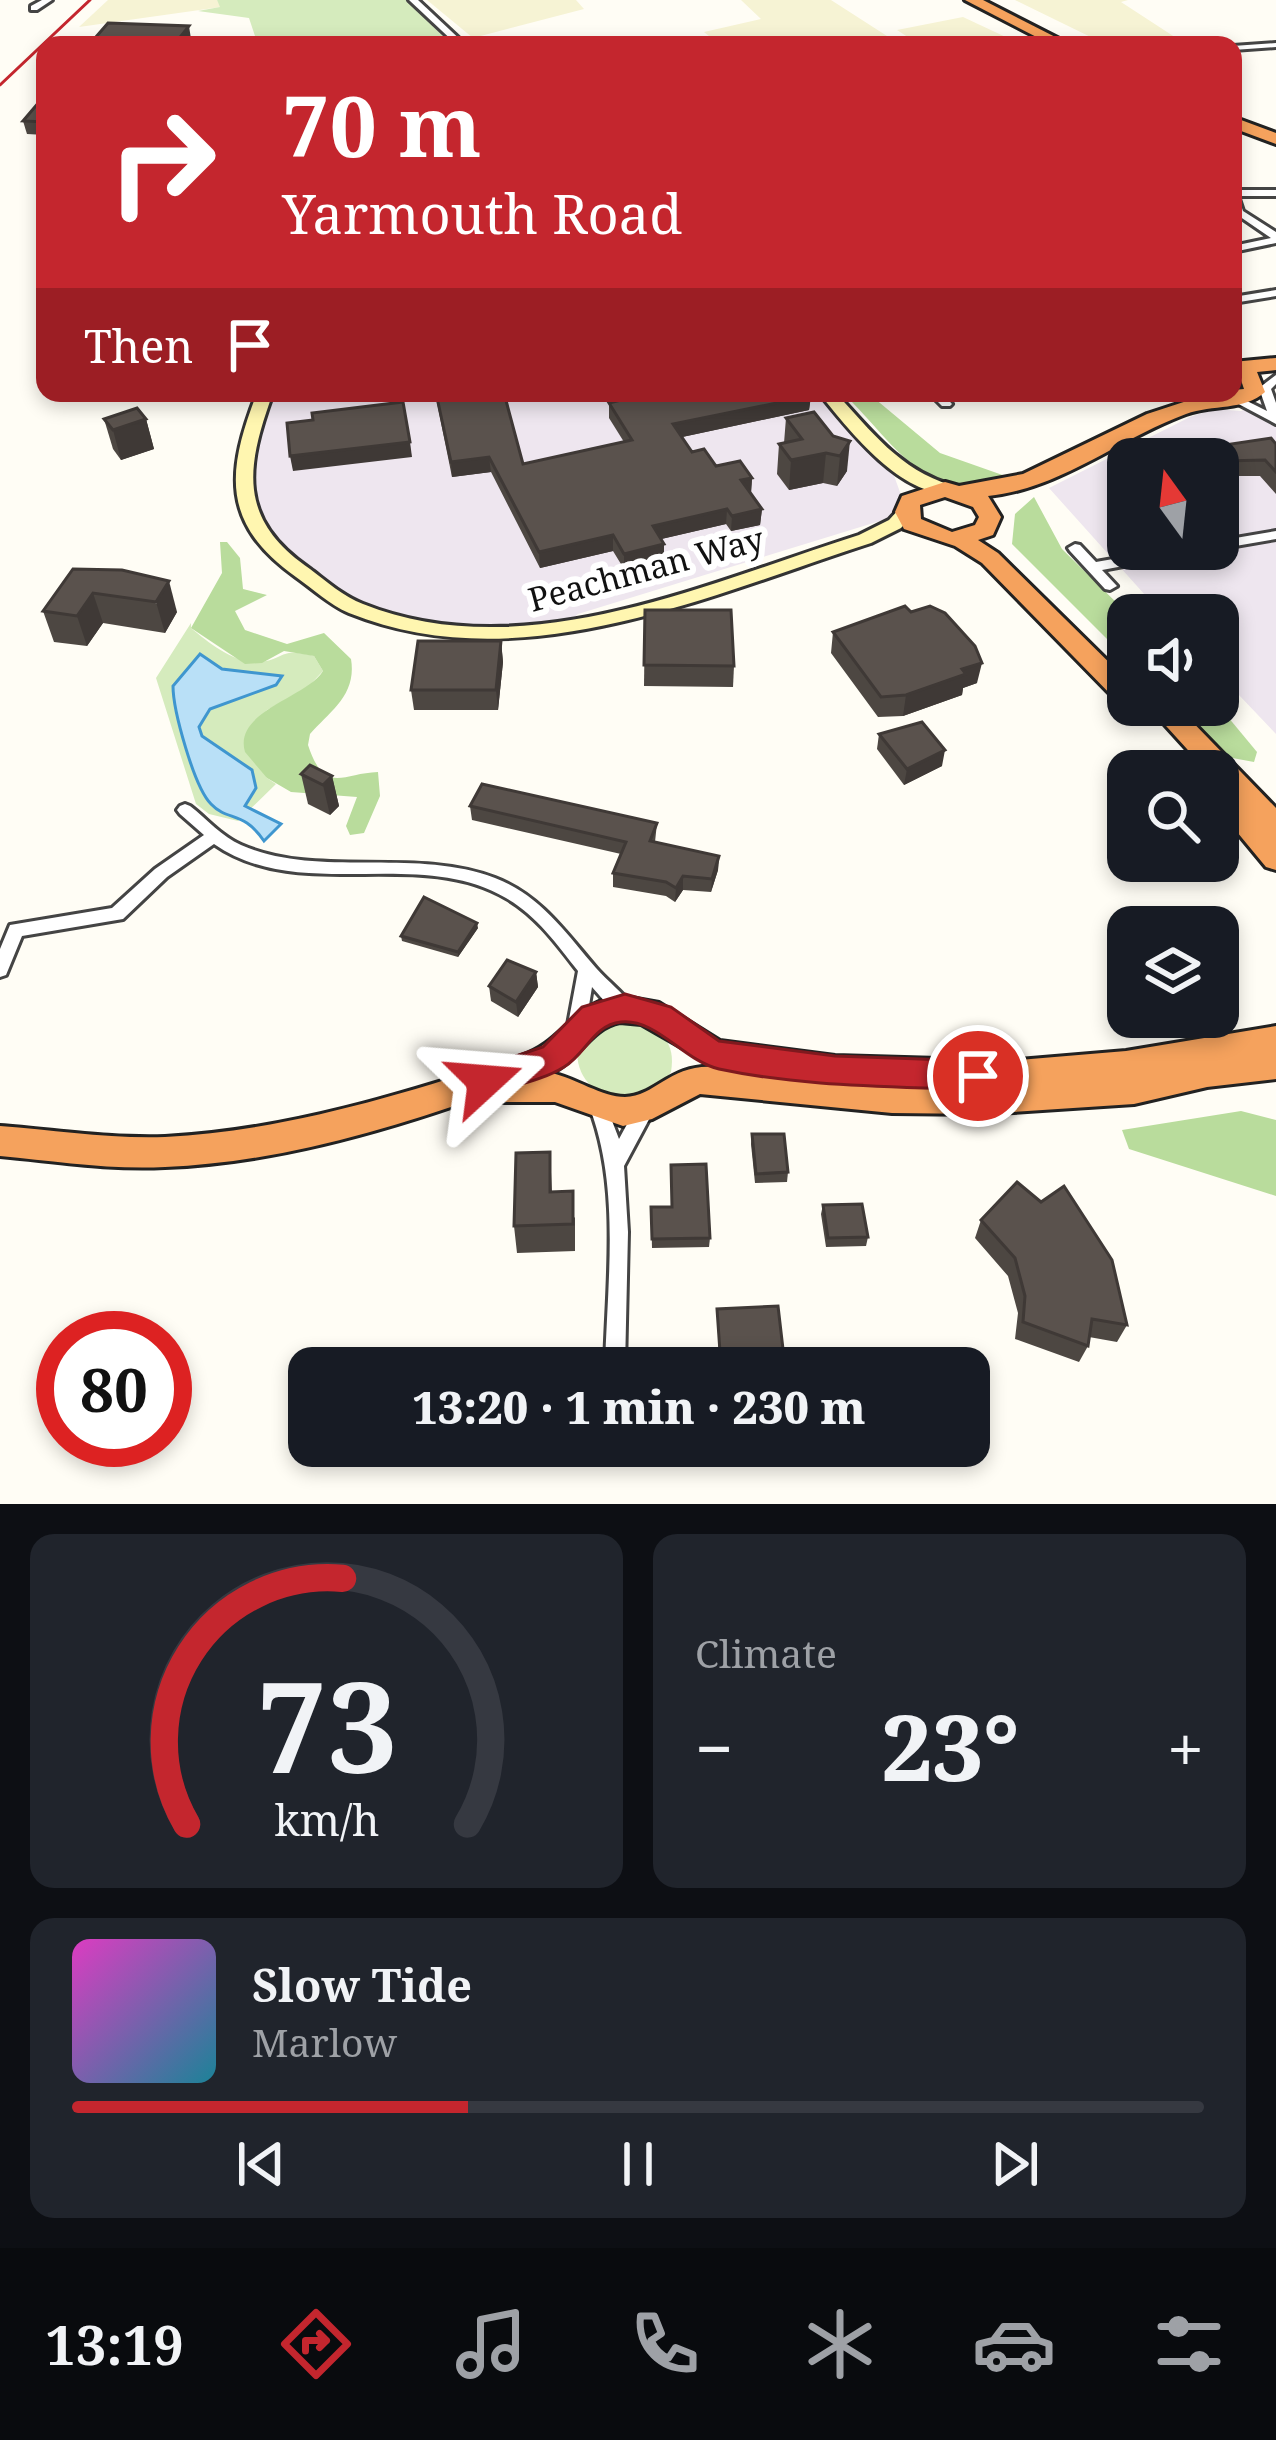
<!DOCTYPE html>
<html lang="en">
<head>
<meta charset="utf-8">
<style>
	:root { --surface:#171b24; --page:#20242c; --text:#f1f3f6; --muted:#9ea1a6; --line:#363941; --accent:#c4262e }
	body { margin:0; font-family:"Noto Serif",serif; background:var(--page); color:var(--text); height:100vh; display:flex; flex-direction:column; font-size:45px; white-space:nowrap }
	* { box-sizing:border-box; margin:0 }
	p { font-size:39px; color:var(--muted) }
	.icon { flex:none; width:66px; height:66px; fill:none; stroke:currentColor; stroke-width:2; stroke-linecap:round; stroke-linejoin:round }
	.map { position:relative; height:1504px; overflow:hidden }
	.panel { display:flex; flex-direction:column; gap:30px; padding:30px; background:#0d0f14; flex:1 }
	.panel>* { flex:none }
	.top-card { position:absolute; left:36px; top:36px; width:1206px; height:366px; border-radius:24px; box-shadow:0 6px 18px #0003; background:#c4262e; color:#fff; overflow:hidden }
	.needle { width:78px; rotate:345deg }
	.controls { position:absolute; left:1107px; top:438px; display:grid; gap:24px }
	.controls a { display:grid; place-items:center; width:132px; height:132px; border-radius:24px; background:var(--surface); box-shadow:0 6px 18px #0003; font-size:60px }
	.speed { position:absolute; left:36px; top:1311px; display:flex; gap:24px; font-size:60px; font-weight:700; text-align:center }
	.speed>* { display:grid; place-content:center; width:156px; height:156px; border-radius:50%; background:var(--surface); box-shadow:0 6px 18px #0003; line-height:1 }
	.speed .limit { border:18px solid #d22; background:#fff; color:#111 }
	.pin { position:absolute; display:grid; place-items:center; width:102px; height:102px; color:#fff; margin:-51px; border:6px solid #fff; border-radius:50%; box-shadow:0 3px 12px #0007 }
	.me { position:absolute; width:132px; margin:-66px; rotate:71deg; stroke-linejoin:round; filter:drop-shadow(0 0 9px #0008) }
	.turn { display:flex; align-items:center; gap:42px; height:252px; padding:0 48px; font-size:54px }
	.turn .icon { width:156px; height:156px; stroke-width:2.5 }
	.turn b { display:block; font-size:84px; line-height:102px }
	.then { display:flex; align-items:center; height:114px; padding:0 48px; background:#0003; gap:24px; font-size:45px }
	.big { font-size:90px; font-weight:800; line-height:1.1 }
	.panel .card { flex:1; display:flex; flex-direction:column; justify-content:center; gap:18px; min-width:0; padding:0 42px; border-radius:24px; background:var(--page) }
	.panel .dial { align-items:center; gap:0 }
	.dial svg { height:312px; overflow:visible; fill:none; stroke:var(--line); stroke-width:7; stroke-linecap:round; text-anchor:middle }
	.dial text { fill:var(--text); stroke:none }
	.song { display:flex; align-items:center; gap:36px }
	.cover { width:144px; height:144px; border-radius:18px; background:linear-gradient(135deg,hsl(310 70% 55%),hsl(190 70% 35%)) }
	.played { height:12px; border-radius:6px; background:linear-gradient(90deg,var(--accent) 35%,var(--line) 35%) }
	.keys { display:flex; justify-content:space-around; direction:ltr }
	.heat { display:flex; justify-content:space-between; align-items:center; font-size:66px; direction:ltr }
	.panel .tiles { flex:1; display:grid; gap:30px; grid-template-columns:1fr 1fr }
	.card:last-child { grid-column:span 2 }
	.trip { position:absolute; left:288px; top:1347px; width:702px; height:120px; border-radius:24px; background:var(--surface); box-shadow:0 6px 18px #0003; font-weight:800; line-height:120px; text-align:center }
	.dock { display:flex; height:192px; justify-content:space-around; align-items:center; background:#090b0e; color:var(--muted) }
	.dock .icon { width:84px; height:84px }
	.dock .current { color:var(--accent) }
	.dock b { font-size:54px; color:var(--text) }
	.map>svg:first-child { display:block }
	.industrial { fill:#eee6ef; fill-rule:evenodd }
	.farmland { fill:#f6f3d4 }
	.green { fill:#d5ebbd }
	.forest { fill:#b9dc9c }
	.water { fill:#b9e0f7; stroke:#3f96cf; stroke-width:3 }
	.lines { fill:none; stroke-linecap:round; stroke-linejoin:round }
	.street-casing { stroke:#444; stroke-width:6 }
	.secondary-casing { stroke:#333; stroke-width:6 }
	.highway-casing { stroke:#222; stroke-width:6 }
	.street { fill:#fff; fill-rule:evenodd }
	.secondary { fill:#fff6b0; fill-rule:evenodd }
	.highway { fill:#f5a25d; fill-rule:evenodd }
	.rail { stroke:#c4262e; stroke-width:3 }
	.wall { fill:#4d4742 }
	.shaded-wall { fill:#3f3936 }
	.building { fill:#5a524d; stroke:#3f3936; stroke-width:3 }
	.route { fill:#c4262e; stroke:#7f191e; stroke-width:3 }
	.labels { text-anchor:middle; stroke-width:12; stroke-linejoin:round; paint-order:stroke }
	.street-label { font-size:33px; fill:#111; stroke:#fff }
</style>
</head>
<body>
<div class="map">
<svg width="1276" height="1504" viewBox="0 0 1276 1504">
	<rect width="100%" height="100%" fill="#fffdf5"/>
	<!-- industrial -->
	<g class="industrial">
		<path d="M265,393H818L892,470L901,495L893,517L578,614L562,628L466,634L352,609L256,527L247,437Z"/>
		<path d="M1276,397V734L1218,673V615H1163L1049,488L1190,417L1214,409L1241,411ZM1128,459H1218V549H1128Z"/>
	</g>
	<!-- farmland -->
	<g class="farmland">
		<path d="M108,0H217L221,7L79,27Z"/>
		<path d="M427,0H576L584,9L473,38Z"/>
		<path d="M741,0H831L901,45H720L704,32L761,19Z"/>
		<path d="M1015,0H1128L1121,2L1187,45H1107Z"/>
		<path d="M963,17L1023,45H920L897,30Z"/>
	</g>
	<!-- green -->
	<g class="green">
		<path d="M217,0H406L452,45H258L249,18L198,11L220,7Z"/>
		<path d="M191,623V628C209,643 235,664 260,662C285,660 278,647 314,656L323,671L307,688L267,710L245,737L267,778L276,784L238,821L209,814L196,804L156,678Z"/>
		<path d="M636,1018C661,1032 676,1041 671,1072C645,1112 578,1105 577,1052L605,1021Z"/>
	</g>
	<!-- forest -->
	<g class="forest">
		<path d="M843,393H868L940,453L1011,478C922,505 898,446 843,393Z"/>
		<path d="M1034,497L1062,549L1129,615L1128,660L1012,544L1015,514Z"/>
		<path d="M220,542H227L240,558L243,589L267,595L235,611L245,630L287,644L324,633L351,659C357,695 330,711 310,734L308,745C325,796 342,773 378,772L380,796L364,833L350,835L346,826L357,797L291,792L267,778L245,752C233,711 306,698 323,671L314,656L284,651L262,663L245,664L191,628L222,573Z"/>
		<path d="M1174,705H1218L1257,752L1254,762L1227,757Z"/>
		<path d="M1241,1111L1276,1120V1196L1129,1149L1122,1130Z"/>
	</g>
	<!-- water -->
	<path class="water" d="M200,654L222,669L282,676L276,685L210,709L199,727L202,736L252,770L256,788L245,806L281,824L264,841C243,810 228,822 211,804C194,787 173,710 173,686Z"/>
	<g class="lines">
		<!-- street casing -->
		<g class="street-casing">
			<g id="street">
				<path d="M42,0H52L37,10H31V6Z"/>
				<path d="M409,0H418L466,45H457Z"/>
				<path d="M1276,43V47L1233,50V46Z"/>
				<path d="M1233,190H1276V196H1238L1243,211L1276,232V243L1233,252V246L1271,238L1236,214L1233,209Z"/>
				<path d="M1276,290V296L1233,303V297Z"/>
				<path d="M1276,375V384L1271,389L1276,403V424L1231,400L1237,397L1241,398L1267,411L1259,388Z"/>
				<path d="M393,393H405L406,397L400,400L396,399Z"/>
				<path d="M929,393H942L952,404L950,406H942Z"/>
				<path d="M1276,531V539L1218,549V541Z"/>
				<path d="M1075,544L1080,545L1096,562L1170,549H1200L1193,553L1102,570L1117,586L1110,590L1105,589L1070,551L1068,548Z"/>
				<path d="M185,804L190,806C207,819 222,837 241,845C318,879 413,847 495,878C540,895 566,933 596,968C608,982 624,993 634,1008L631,1013C616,1018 602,998 592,987L585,1030L582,1035L576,1037L570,1035L567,1030L578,971C557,944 536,915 506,898C417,846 300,904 214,844L167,877L123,919L22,936L6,975L0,977V949L10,925L112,908L155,869L204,835L180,814L177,810L180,806Z"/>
				<path d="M598,1098L604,1100L619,1139L638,1104L645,1102L652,1104L654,1110L624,1166L628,1232L625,1368H605C607,1283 621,1187 589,1106L592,1100Z"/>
			</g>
		</g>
		<!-- secondary casing -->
		<g class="secondary-casing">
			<g id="secondary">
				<path d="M257,393H273C246,467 237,519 310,569C326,581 344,597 363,604C523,668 705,584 859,535L889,520L900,508H912L915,512L901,528L871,543C707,596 520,682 349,613C330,605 313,589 296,577C220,523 227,471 257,393Z"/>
				<path d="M819,393H836C871,431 900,470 951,485V493C901,497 848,429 819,393Z"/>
			</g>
		</g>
		<!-- highway casing -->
		<g class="highway-casing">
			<g id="highway">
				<path d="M965,0H983L1071,45H1052Z"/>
				<path d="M1233,117L1276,133V144L1233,128Z"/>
				<path d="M1276,358V370L1257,372L1265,392C1244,411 1213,404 1186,414C1120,438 1060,489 988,496L1001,517L993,535L978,540L998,553L1128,681V705H1132L1119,703L982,563L955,546L904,529L895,512L902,496L945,482L959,486L1023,474L1147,414L1199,397V393L1244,389L1241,380L1233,376V362ZM945,497L973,507L979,517L975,525L952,532L921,519L920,505Z"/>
				<path d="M1147,705H1176L1276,808V870L1266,867L1218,809V771H1207Z"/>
				<path d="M620,996L659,1003L720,1041L835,1056L1008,1061L1126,1051L1276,1026V1079L1207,1087L1134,1104L982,1114L892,1113L700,1094L652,1119L623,1126L555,1102H489L477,1098C378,1133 270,1163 165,1167C110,1170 55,1161 0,1156V1126C55,1130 110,1139 165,1137C286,1131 407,1093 521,1056C564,1042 571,1004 620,996ZM620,1022L641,1024L716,1067C671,1063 656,1096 625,1097C602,1097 575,1078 551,1073C578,1061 591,1027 620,1022Z"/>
			</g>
		</g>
		<!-- street -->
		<use href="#street" class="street"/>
		<!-- secondary -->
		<use href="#secondary" class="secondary"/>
		<!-- highway -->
		<use href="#highway" class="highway"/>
		<!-- rail -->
		<path class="rail" d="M0,85L90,0"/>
	</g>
	<!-- wall -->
	<g class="wall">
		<path d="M45,95V135L27,134L23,121Z"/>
		<path d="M435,393L523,464L624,442L609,418V403L614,402V396H811L809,410L682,437L692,452L716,466L752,478L751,493L762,509L760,525L731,531L726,524L661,539L664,560L624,569L613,551L540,568L491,472L452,477Z"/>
		<path d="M786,418L833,436L847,471L837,486L823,483L789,490L777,474L779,444L784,443Z"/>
		<path d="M104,419H146L154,449L121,460L113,449Z"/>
		<path d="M1276,444V494L1260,476H1218V459H1207L1211,447Z"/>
		<path d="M73,569L177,612L165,633L103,623L87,646L54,642L43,611Z"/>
		<path d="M645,610L734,666L733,687L644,686Z"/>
		<path d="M833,632L977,683L963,688L962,695L903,716L878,717L831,653Z"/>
		<path d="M501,641L503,662L498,710H414L411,690Z"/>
		<path d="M879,734L942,766L904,785L877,749Z"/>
		<path d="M301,774L332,776L339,806L330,815L308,804Z"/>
		<path d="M470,806L657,823L655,842L719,856L718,870L711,892L683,890L675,902L666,896L613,887V873L621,854L472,820Z"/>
		<path d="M478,928L458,957L402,941L401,936Z"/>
		<path d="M536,972L538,987L518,1017L491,1001L489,986Z"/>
		<path d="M752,1134L788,1172L787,1182L755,1183L751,1144Z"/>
		<path d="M550,1152L552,1192L575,1218V1251L517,1253L514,1226Z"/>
		<path d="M1041,1202L1127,1325L1117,1342L1089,1337L1088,1346L1079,1362L1015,1339L1018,1313L1008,1276L975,1238L981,1220Z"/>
		<path d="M823,1205L868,1237L866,1246L826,1247L821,1214Z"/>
		<path d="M651,1207L710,1238L709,1247L652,1248Z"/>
		<path d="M717,1309L783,1349L781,1357L719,1360Z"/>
	</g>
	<!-- shaded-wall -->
	<g class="shaded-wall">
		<path d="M189,26L191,39L187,45H174Z"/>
		<path d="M811,396L809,410L673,439V424Z"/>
		<path d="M146,419L154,449L121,460L113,430Z"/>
		<path d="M850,441L847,471L837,486L840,456Z"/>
		<path d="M410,442L412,457L293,471L290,456Z"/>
		<path d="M826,453L823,483L789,490L791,460Z"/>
		<path d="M489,457L491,472L452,477L451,462Z"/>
		<path d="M752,478L751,493L741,480Z"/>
		<path d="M727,509L726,524L653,541V526Z"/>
		<path d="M762,509L760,525L731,531L732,516Z"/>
		<path d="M613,535V551L540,568L539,552Z"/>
		<path d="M664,544V560L624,569V554Z"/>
		<path d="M169,581L177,612L165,633L156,602Z"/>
		<path d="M93,593L103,623L87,646L77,616Z"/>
		<path d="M501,641L503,662L498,710L496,690Z"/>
		<path d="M982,663L977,683L963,688L962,695L903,716L906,695L962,669Z"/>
		<path d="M945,750L942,766L904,785L907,769Z"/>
		<path d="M332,776L339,806L330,815L323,785Z"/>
		<path d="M719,856L718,870L711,892L712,879Z"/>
		<path d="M683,876V890L675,902L676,888Z"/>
		<path d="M477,923L478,928L458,957V952Z"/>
		<path d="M536,972L538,987L518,1017L516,1002Z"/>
	</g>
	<!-- building -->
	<g class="building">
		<path d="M108,23L189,26L174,45H89Z"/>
		<path d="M45,95V122L23,121Z"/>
		<path d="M436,393H504L523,464L632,440L609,403L617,401L614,396L634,393H809L811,396L673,424L692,452L704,449L716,466L740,461L752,478L741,480L762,509L732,516L727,509L653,526L664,544L624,554L613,535L539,552L489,457L451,462Z"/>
		<path d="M403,402L410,442L290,456L287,423L313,420L312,413Z"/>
		<path d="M137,408L146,419L113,430L104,419Z"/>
		<path d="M814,412L833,436L850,441L840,456L826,453L791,460L779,444L802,439L786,418Z"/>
		<path d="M1271,438L1276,444V472L1265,460L1223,461L1211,447Z"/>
		<path d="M73,569L122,570L169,581L156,602L93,593L77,616L43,611Z"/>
		<path d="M905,606L911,612L930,606L945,613L975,646L982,663L962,669L966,674L906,695L881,697L833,632Z"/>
		<path d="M645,610H731L734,666L644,665Z"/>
		<path d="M418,641H501L496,690H411Z"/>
		<path d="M922,722L945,750L907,769L879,734Z"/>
		<path d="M310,765L332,776L323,785L301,774Z"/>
		<path d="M482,784L657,823L650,841L719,856L712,879L683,876L676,888L666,882L613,873L626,842L470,806Z"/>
		<path d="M424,897L477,923L458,952L401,936Z"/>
		<path d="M507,960L536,972L516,1002L489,986Z"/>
		<path d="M752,1134H784L788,1172L756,1174Z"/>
		<path d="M550,1152V1192L573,1191V1224L514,1226L516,1153Z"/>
		<path d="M706,1164L710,1238L652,1239L651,1207H672L671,1165Z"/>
		<path d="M1017,1182L1041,1202L1064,1186L1112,1260L1127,1325L1092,1319L1088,1346L1023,1322L1025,1296L1015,1258L981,1220Z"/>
		<path d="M862,1204L868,1237L828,1238L823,1205Z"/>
		<path d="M778,1306L783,1349L720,1352L717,1309Z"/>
	</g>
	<!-- route -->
	<path class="route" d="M625,994L671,1007L719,1041L835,1056L978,1061L990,1065L995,1076L990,1086L978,1090C892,1086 803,1087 719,1069C684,1061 656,1018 621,1022C593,1025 586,1054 564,1067C542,1081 510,1086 485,1095L474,1091L469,1081L474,1070L543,1047L582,1007Z"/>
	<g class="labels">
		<!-- street labels -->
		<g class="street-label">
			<text transform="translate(646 569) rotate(-15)" y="12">Peachman Way</text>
		</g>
	</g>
</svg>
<div class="controls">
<a><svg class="needle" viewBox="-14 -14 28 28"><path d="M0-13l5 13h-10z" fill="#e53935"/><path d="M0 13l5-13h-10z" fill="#9ea1a6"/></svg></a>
<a><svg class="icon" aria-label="sound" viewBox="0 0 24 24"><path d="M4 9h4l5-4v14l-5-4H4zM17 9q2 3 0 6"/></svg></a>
<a><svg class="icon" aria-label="search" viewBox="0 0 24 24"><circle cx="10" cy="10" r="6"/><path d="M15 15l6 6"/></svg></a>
<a><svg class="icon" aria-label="layers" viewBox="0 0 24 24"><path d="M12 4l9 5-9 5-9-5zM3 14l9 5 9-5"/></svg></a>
</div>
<div class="speed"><div class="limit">80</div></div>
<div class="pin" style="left:978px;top:1076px;background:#d93025"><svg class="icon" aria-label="arrive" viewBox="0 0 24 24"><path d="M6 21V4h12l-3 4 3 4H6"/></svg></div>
<svg class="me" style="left:485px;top:1081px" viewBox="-20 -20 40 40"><path d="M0-17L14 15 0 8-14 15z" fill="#c4262e" stroke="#fff" stroke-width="4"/></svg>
<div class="trip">13:20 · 1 min · 230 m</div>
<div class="top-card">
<div class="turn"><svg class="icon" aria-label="right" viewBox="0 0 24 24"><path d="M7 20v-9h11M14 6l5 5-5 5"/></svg><div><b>70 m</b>Yarmouth Road</div></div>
<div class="then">Then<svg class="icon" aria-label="arrive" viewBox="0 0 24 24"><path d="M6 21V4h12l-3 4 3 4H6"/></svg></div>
</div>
</div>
<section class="panel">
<div class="tiles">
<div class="card dial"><svg viewBox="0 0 100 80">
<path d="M14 69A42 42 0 1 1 86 69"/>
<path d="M14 69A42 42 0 0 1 54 6" stroke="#c4262e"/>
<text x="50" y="56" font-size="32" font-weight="700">73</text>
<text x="50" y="72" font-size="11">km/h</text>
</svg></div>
<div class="card"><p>Climate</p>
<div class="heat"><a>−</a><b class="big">23°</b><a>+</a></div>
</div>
<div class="card">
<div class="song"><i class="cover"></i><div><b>Slow Tide</b><p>Marlow</p></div></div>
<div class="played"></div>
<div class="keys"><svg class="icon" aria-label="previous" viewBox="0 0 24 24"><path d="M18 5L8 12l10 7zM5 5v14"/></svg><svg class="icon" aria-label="pause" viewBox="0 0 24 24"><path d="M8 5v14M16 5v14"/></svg><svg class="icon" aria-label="next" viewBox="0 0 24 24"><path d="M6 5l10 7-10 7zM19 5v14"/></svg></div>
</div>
</div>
</section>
<nav class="dock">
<b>13:19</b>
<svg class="icon current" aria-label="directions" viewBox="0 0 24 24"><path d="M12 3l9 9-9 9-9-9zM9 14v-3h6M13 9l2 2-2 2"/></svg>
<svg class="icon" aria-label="music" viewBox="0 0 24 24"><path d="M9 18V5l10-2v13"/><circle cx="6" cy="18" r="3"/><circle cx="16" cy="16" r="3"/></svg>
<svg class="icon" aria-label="phone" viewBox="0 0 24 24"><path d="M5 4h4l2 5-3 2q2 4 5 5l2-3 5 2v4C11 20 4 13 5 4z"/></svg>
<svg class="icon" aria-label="climate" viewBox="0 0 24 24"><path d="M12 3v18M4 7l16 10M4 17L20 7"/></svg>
<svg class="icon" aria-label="car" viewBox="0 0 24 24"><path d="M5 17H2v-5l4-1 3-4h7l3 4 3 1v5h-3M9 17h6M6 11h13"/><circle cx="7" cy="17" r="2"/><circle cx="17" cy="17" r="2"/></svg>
<svg class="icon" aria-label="filters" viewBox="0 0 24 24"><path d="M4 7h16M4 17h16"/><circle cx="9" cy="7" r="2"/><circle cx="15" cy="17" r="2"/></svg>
</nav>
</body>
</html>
